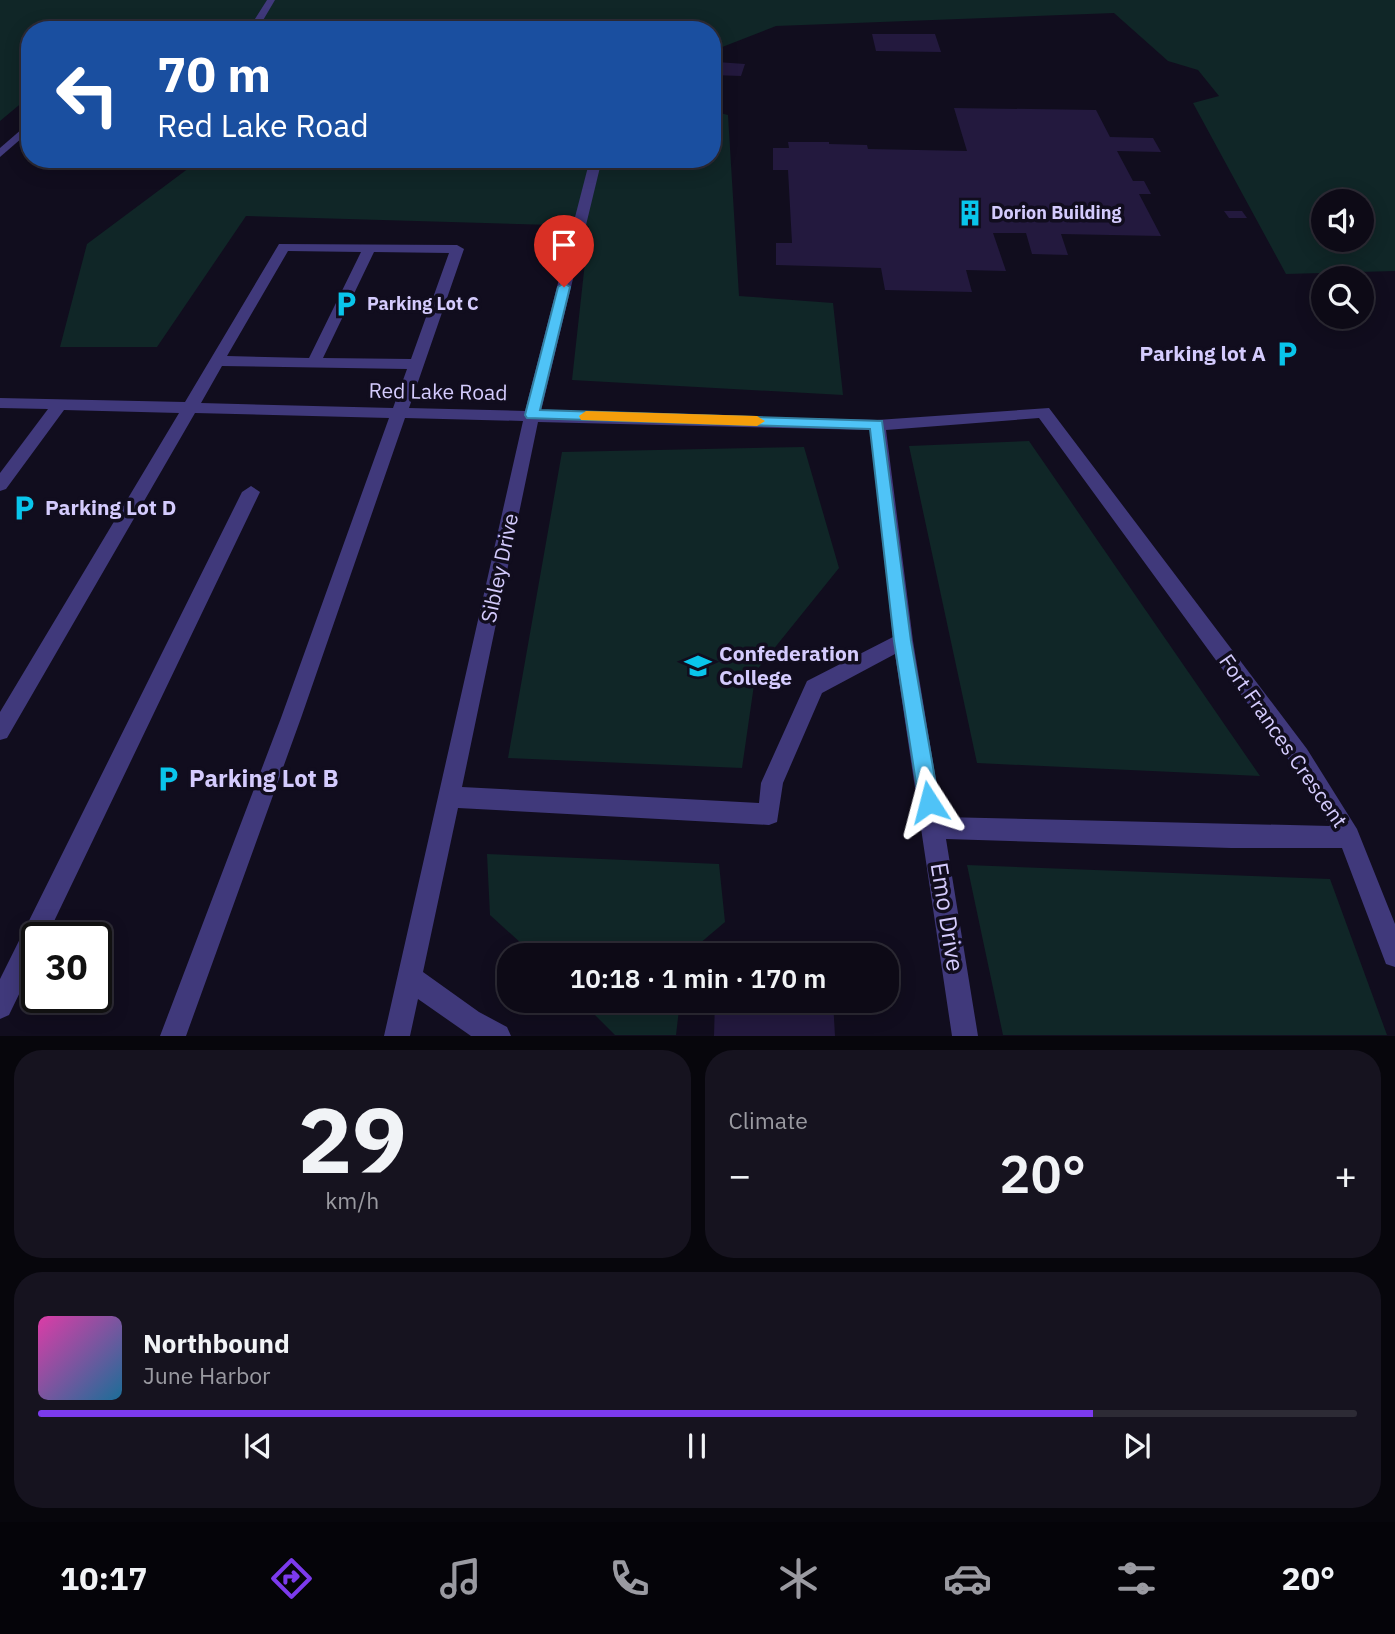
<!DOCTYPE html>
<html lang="en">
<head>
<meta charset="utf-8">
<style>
	:root { --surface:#0d0a16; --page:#16131f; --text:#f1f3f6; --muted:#9a9aa1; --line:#2d2b35; --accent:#7c3aed }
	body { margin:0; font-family:"IBM Plex Sans",sans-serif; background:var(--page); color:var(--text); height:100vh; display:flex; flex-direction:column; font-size:26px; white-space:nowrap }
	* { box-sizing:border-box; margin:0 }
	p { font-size:23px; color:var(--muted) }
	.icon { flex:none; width:38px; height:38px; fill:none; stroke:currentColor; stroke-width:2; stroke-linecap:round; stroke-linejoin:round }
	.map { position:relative; height:1036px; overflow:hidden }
	.panel { display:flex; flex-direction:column; gap:14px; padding:14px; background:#07060c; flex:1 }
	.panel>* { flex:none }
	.guide { position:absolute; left:21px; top:21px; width:700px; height:147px; border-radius:28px; box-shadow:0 4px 18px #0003,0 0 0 2px var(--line); background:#1a4fa0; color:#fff; overflow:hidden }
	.fabs { position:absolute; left:1311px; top:189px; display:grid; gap:14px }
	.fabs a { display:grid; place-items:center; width:63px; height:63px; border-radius:50%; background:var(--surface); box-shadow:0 4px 18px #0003,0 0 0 2px var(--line); font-size:35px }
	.speed { position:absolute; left:21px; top:922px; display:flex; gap:14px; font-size:35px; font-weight:700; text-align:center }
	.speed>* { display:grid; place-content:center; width:91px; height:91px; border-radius:50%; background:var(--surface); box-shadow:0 4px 18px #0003,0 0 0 2px var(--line); line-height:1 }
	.speed .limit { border:4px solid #111; border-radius:10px; background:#fff; color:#111 }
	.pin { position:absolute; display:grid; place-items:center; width:60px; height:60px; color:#fff; margin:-72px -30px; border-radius:50% 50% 50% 0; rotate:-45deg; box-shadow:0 0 7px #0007 }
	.pin .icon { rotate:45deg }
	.me { position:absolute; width:77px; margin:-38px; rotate:351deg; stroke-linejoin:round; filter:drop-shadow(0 0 5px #0008) }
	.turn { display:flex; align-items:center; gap:24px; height:147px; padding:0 21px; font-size:32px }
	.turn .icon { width:91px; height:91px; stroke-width:2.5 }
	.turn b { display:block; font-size:49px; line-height:60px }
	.big { font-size:52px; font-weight:600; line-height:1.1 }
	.panel .widget { flex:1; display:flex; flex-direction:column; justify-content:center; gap:10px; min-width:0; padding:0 24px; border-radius:28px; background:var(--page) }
	.panel .dial { align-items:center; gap:0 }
	.dial b { font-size:91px; line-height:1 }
	.song { display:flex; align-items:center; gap:21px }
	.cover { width:84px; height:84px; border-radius:10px; background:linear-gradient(135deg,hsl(320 70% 55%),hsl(200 70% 35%)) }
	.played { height:7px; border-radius:4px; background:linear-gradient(90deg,var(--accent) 80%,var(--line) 80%) }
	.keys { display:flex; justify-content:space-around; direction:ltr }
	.heat { display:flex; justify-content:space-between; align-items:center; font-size:38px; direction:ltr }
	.panel .tiles { flex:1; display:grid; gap:14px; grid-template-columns:1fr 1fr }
	.widget:last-child { grid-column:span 2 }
	.trip { position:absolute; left:497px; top:943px; width:402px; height:70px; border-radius:28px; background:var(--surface); box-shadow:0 4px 18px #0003,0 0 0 2px var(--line); font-weight:600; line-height:70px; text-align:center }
	.tabs { display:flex; height:112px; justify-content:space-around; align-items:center; background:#050409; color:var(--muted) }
	.tabs .icon { width:49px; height:49px }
	.tabs .current { color:var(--accent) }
	.tabs b { font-size:32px; color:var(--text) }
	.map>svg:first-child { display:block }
	.green { fill:#102627; fill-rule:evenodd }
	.building { fill:#23193e }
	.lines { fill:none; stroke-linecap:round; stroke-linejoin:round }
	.minor { fill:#40397b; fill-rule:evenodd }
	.route { fill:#4fc3f7; stroke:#337fa1; stroke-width:2 }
	.slow { fill:#f59e0b }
	.labels { text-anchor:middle; stroke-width:7; stroke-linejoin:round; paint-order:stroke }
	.far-poi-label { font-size:18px; font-weight:bold; fill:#d4cbfd; stroke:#110d1e; text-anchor:start }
	.poi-label { font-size:21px; font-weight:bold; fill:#d4cbfd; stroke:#110d1e; text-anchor:start }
	.street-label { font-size:21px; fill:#d4cbfd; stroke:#110d1e }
	.near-poi-label { font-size:24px; font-weight:bold; fill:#d4cbfd; stroke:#110d1e; text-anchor:start }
	.near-street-label { font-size:24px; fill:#d4cbfd; stroke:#110d1e }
</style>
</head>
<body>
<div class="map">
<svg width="1395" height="1036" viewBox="0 0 1395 1036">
	<rect width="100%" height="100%" fill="#110d1e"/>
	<!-- green -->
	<g class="green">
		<path d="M0,0H1395V271L1286,274L1193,103L1219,96L1198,70L1168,61L1114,13L776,26L712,51V30H30V96L0,121ZM1323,201H1362V240H1323Z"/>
		<path d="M712,111L728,115L739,296L833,303L843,395L572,380L589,226L246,216L157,347H60L87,244L201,159H712Z"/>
		<path d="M1029,441L1260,776L977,763L909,446Z"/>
		<path d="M804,447L839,568L756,671L742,768L508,758L562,452Z"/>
		<path d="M487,854L719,864L725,922L686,955H534L490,915Z"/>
		<path d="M967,865L1330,879L1387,1035H1003Z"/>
		<path d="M581,1001H680L676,1035H615Z"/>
	</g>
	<!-- building -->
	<g class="building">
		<path d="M872,34H935L941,52L876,51Z"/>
		<path d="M717,62L745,64L741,76L712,75Z"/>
		<path d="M954,108L1096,110L1110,137L1153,138L1161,152L1117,151L1133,181H1144L1151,194H1139L1161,236L1061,234L1068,255L1032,254L1026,233H993L1006,271L966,270L972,292L885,290L881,268L776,265V243H792L788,170H773V148H789L788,142H829V144L867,145L868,149L967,151Z"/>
		<path d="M1224,211H1242L1247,218H1229Z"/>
		<path d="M715,1001H833L835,1036H714Z"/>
	</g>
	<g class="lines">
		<!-- minor -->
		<g class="minor">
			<path d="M267,0H275L262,22L344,30L256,27L228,30L253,22Z"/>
			<path d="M30,122V131L0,157V148Z"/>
			<path d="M590,159H602L541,411L877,420L1049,408L1307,749L1357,829L1395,924V967L1386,964L1342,848H1231L946,839L978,1036H952L895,654L822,693L783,783L777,822L769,825L458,808L423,972L479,1012L507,1027L511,1036H471L418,999L410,1036H384L523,421L405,418L301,718L186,1036H160L281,718L389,418L195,413L7,738L0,740V712L179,413L64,410L6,489L0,491V473L48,409L0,408V398L185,402L279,244L457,245L464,249L409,408L525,411ZM288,251L361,252L309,358L227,356ZM374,252L449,253L411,359L323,358ZM222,366L407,369L393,408L201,403ZM1039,418L1291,763L1330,826L942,817L913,641L886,430ZM538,422L870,430L893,637L807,681L761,783L759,803L462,787Z"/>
			<path d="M251,486L260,492L46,938H37V957L9,1015L0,1019V979L242,492Z"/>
		</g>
	</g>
	<!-- route -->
	<path class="route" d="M564,283L570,287L540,410L882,421L911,641L939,802L936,808L929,811L922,808L919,802L894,641L870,429L527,418L525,415L558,287Z"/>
	<!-- slow -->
	<path class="slow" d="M586,411L757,416L765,421L757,426L581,420L579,416Z"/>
	<!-- icons -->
	<defs>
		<g id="building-bare" transform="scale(2.1)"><path d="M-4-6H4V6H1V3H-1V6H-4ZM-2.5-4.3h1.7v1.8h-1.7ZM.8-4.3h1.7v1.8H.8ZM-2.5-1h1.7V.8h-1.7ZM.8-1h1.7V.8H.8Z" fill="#09c5eb" stroke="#110d1e" stroke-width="2.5" paint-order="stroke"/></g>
		<g id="parking-bare" transform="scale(2.1)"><path d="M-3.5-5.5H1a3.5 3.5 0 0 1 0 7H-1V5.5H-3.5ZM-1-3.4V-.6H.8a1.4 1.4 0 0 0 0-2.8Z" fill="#09c5eb" stroke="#110d1e" stroke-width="2.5" paint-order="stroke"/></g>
		<g id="university-bare" transform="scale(2.1)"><path d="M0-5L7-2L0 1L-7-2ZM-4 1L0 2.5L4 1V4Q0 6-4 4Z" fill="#09c5eb" stroke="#110d1e" stroke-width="2.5" paint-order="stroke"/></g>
	</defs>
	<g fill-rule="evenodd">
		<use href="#building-bare" x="970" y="213"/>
		<use href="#parking-bare" x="346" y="304"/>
		<use href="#parking-bare" x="1287" y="354"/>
		<use href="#parking-bare" x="24" y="508"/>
		<use href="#university-bare" x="698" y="666"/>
		<use href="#parking-bare" x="168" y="779"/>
	</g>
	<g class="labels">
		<!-- far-poi labels -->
		<g class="far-poi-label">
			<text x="991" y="219">Dorion Building</text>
			<text x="367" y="310">Parking Lot C</text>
		</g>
		<!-- poi labels -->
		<g class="poi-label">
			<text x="1266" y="361" text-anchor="end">Parking lot A</text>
			<text x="45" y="515">Parking Lot D</text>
			<text x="719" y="661">Confederation<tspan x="719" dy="24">College</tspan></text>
		</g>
		<!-- street labels -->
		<g class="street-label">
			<text transform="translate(438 392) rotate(1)" y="7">Red Lake Road</text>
			<text transform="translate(500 568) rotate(-78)" y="7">Sibley Drive</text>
			<text transform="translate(1283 741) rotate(55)" y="7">Fort Frances Crescent</text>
		</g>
		<!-- near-poi labels -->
		<g class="near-poi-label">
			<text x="189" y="787">Parking Lot B</text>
		</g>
		<!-- near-street labels -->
		<g class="near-street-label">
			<text transform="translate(947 917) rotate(81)" y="8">Emo Drive</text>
		</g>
	</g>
</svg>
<div class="fabs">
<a><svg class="icon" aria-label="sound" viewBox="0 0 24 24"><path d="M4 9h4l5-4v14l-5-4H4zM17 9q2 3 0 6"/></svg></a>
<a><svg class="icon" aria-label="search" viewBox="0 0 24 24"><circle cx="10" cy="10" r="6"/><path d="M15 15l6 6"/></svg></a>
</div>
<div class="speed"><div class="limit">30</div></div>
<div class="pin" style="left:564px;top:287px;background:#d93025"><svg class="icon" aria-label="arrive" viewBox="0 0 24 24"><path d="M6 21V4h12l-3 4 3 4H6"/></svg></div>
<svg class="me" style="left:929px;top:802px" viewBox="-20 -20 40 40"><path d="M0-17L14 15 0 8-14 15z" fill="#4fc3f7" stroke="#fff" stroke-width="4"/></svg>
<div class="trip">10:18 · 1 min · 170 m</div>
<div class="guide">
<div class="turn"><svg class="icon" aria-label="left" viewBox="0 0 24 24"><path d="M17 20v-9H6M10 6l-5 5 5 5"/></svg><div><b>70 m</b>Red Lake Road</div></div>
</div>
</div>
<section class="panel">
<div class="tiles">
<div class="widget dial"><b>29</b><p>km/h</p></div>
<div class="widget"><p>Climate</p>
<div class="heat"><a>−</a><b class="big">20°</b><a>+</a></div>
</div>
<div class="widget">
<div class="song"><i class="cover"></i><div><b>Northbound</b><p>June Harbor</p></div></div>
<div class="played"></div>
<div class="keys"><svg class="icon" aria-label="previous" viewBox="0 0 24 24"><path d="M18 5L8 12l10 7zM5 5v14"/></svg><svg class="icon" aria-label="pause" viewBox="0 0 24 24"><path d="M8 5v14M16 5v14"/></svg><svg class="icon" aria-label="next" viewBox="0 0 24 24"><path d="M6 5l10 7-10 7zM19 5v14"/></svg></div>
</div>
</div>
</section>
<nav class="tabs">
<b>10:17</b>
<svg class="icon current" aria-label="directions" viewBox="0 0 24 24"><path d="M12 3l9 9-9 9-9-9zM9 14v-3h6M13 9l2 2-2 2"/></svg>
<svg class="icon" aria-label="music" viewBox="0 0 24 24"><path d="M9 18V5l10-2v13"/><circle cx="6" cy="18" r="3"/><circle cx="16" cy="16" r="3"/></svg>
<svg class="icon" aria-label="phone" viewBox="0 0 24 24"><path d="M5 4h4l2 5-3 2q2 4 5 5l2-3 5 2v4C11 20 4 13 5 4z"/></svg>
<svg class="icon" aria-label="climate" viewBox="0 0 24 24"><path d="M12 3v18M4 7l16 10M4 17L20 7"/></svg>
<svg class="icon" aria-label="car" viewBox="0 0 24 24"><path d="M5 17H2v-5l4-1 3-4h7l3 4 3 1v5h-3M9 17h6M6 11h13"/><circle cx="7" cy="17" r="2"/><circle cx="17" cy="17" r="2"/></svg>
<svg class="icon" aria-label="filters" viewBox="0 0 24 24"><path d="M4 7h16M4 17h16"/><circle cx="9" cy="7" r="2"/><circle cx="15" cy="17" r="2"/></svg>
<b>20°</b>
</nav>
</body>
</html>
